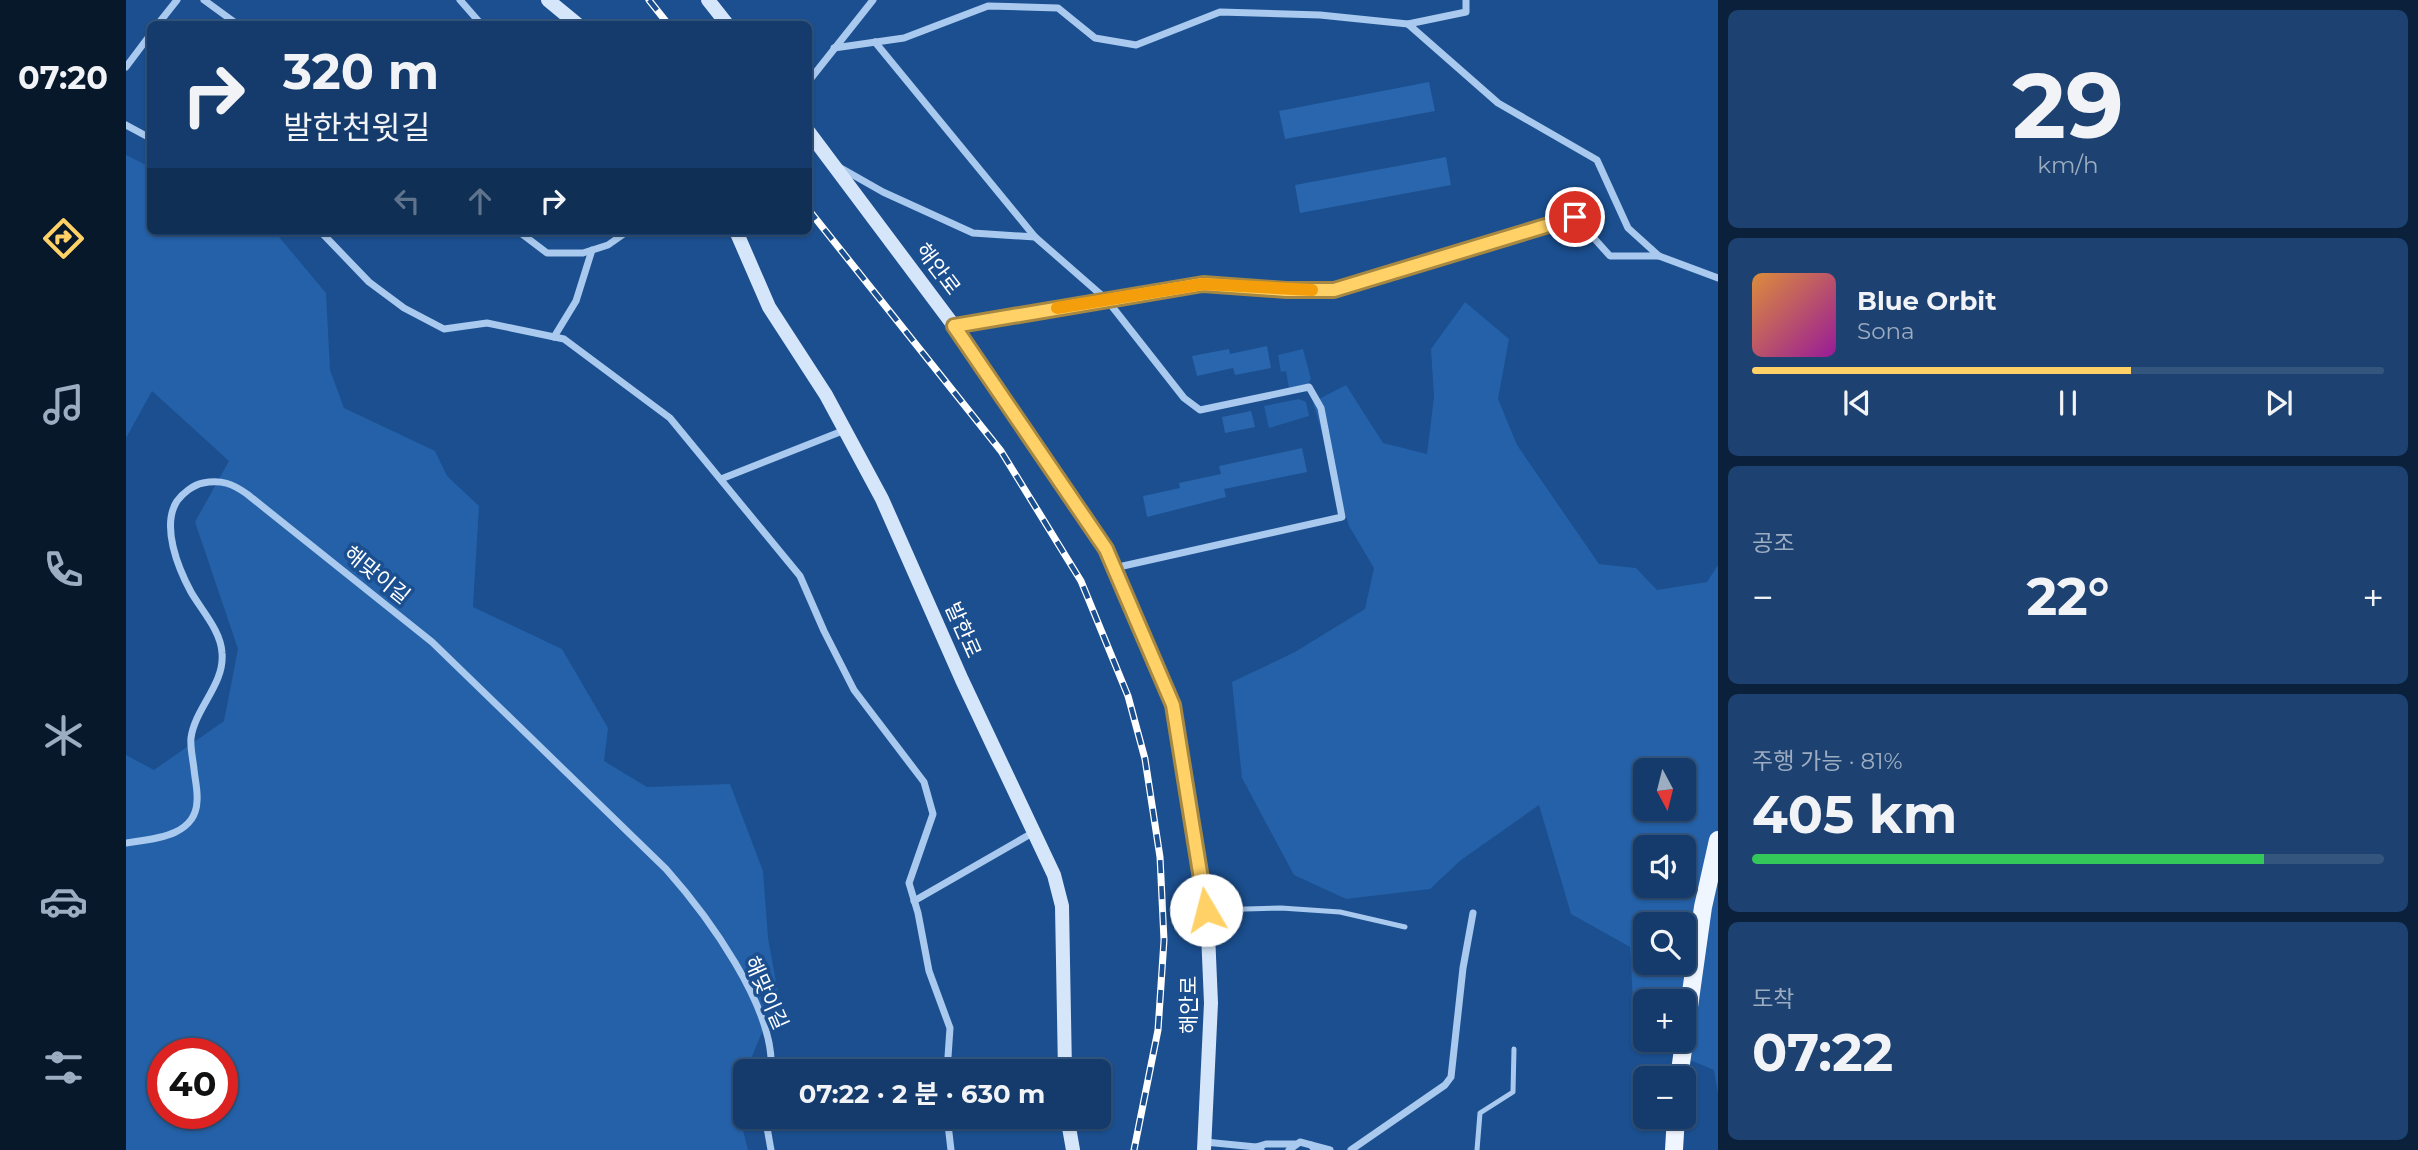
<!DOCTYPE html>
<html lang="ko">
<head>
<meta charset="utf-8">
<style>
	:root { --surface:#143b6b; --page:#1d4271; --text:#f1f3f6; --muted:#9dadc1; --line:#33557e; --accent:#ffd166 }
	body { margin:0; font-family:Montserrat,"Noto Sans KR",sans-serif; background:var(--page); color:var(--text); height:100vh; display:flex; flex-direction:column; font-size:26px; white-space:nowrap }
	* { box-sizing:border-box; margin:0 }
	p { font-size:23px; color:var(--muted) }
	.icon { flex:none; width:38px; height:38px; fill:none; stroke:currentColor; stroke-width:2; stroke-linecap:round; stroke-linejoin:round }
	.map { position:relative; flex:1; overflow:hidden }
	.drawer { display:flex; flex-direction:column; gap:10px; padding:10px; background:#0b203b; width:700px }
	.drawer>* { flex:none }
	.hud { position:absolute; left:21px; top:21px; width:665px; height:214px; border-radius:10px; box-shadow:0 2px 5px #0004,0 0 0 2px var(--line); background:#143b6b; color:var(--text); overflow:hidden }
	.needle { width:46px; rotate:173deg }
	.controls { position:absolute; left:1507px; top:758px; display:grid; gap:14px }
	.controls a { display:grid; place-items:center; width:63px; height:63px; border-radius:10px; background:var(--surface); box-shadow:0 2px 5px #0004,0 0 0 2px var(--line); font-size:35px }
	.speed { position:absolute; left:21px; top:1038px; display:flex; gap:14px; font-size:35px; font-weight:700; text-align:center }
	.speed>* { display:grid; place-content:center; width:91px; height:91px; border-radius:50%; background:var(--surface); box-shadow:0 2px 5px #0004,0 0 0 2px var(--line); line-height:1 }
	.speed .limit { border:10px solid #d22; background:#fff; color:#111 }
	.pin { position:absolute; display:grid; place-items:center; width:60px; height:60px; color:#fff; margin:-30px; border:4px solid #fff; border-radius:50%; box-shadow:0 2px 7px #0007 }
	.me { position:absolute; width:77px; margin:-38px; rotate:352deg; stroke-linejoin:round; filter:drop-shadow(0 0 5px #0008) }
	.turn { display:flex; align-items:center; gap:24px; height:147px; padding:0 21px; font-size:32px }
	.turn .icon { width:91px; height:91px; stroke-width:2.5 }
	.turn b { display:block; font-size:49px; line-height:60px }
	.lanes { display:flex; align-items:center; height:66px; padding:0 21px; background:#0003; justify-content:center; gap:35px; direction:ltr }
	.lanes .off { opacity:.35 }
	.big { font-size:52px; font-weight:700; line-height:1.1 }
	.drawer .card { flex:1; display:flex; flex-direction:column; justify-content:center; gap:10px; min-width:0; padding:0 24px; border-radius:10px; background:var(--page) }
	.drawer .dial { align-items:center; gap:0 }
	.dial b { font-size:91px; line-height:1 }
	.song { display:flex; align-items:center; gap:21px }
	.cover { width:84px; height:84px; border-radius:10px; background:linear-gradient(135deg,hsl(30 70% 55%),hsl(300 70% 35%)) }
	.played { height:7px; border-radius:4px; background:linear-gradient(90deg,var(--accent) 60%,var(--line) 60%) }
	.keys { display:flex; justify-content:space-around; direction:ltr }
	.heat { display:flex; justify-content:space-between; align-items:center; font-size:38px; direction:ltr }
	.charge { height:10px; border-radius:5px; background:linear-gradient(90deg,#34c759 81%,var(--line) 0) }
	.trip { position:absolute; left:607px; top:1059px; width:378px; height:70px; border-radius:10px; background:var(--surface); box-shadow:0 2px 5px #0004,0 0 0 2px var(--line); font-weight:700; line-height:70px; text-align:center }
	main { display:flex; flex:1; min-height:0 }
	.dock { display:flex; flex-direction:column; width:126px; justify-content:space-around; align-items:center; background:#08182b; color:var(--muted) }
	.dock .icon { width:49px; height:49px }
	.dock .current { color:var(--accent) }
	.dock b { font-size:32px; color:var(--text) }
	.map>svg:first-child { display:block }
	.green { fill:#2461a8; fill-rule:evenodd }
	.building { fill:#2a66ad }
	.lines { fill:none; stroke-linecap:round; stroke-linejoin:round }
	.lane { stroke:#a9c9ee; stroke-width:5 }
	.street { stroke:#a9c9ee; stroke-width:7 }
	.secondary { stroke:#d6e6fa; stroke-width:14 }
	.primary { stroke:#f0f6ff; stroke-width:18 }
	.rail-casing { stroke:#fff; stroke-width:7 }
	.rail { stroke:#1b4f8f; stroke-width:4.5; stroke-dasharray:13; stroke-linecap:butt }
	.route-casing { stroke:#a68842; stroke-width:18 }
	.route { stroke:#ffd166; stroke-width:12 }
	.slow { stroke:#f59e0b; stroke-width:12 }
	.labels { text-anchor:middle; stroke-width:7; stroke-linejoin:round; paint-order:stroke }
	.street-label { font-size:21px; fill:#fff; stroke:#1b4f8f }
</style>
</head>
<body>
<main>
<nav class="dock">
<b>07:20</b>
<svg class="icon current" aria-label="directions" viewBox="0 0 24 24"><path d="M12 3l9 9-9 9-9-9zM9 14v-3h6M13 9l2 2-2 2"/></svg>
<svg class="icon" aria-label="music" viewBox="0 0 24 24"><path d="M9 18V5l10-2v13"/><circle cx="6" cy="18" r="3"/><circle cx="16" cy="16" r="3"/></svg>
<svg class="icon" aria-label="phone" viewBox="0 0 24 24"><path d="M5 4h4l2 5-3 2q2 4 5 5l2-3 5 2v4C11 20 4 13 5 4z"/></svg>
<svg class="icon" aria-label="climate" viewBox="0 0 24 24"><path d="M12 3v18M4 7l16 10M4 17L20 7"/></svg>
<svg class="icon" aria-label="car" viewBox="0 0 24 24"><path d="M5 17H2v-5l4-1 3-4h7l3 4 3 1v5h-3M9 17h6M6 11h13"/><circle cx="7" cy="17" r="2"/><circle cx="17" cy="17" r="2"/></svg>
<svg class="icon" aria-label="filters" viewBox="0 0 24 24"><path d="M4 7h16M4 17h16"/><circle cx="9" cy="7" r="2"/><circle cx="15" cy="17" r="2"/></svg>
</nav>
<div class="map">
<svg width="1592" height="1150" viewBox="0 0 1592 1150">
	<rect width="100%" height="100%" fill="#1b4f8f"/>
	<!-- green -->
	<g class="green">
		<path d="M0,155L24,167V231H148L200,293L204,370L218,408L309,451L321,476L353,506L347,607L436,649L482,728L478,761L521,787L604,784L637,871L642,938L652,993L609,1098L622,1150H0V755L28,770L98,721L112,649L69,522L103,461L26,391L0,438ZM37,1054H96V1113H37Z"/>
		<path d="M1339,302L1383,339L1372,399L1391,445L1473,564L1510,568L1531,590L1581,582L1592,565V1094L1588,1070L1509,1037L1504,947L1445,914L1413,805L1335,860L1304,889L1220,899L1168,875L1116,778L1106,682L1169,652L1239,609L1248,568L1223,526L1187,402L1220,385L1257,443L1301,454L1308,397L1305,349ZM1519,770H1558V808H1519ZM1519,847H1558V886H1519ZM1519,924H1558V962H1519ZM1519,1001H1558V1040H1519Z"/>
		<path d="M1177,349L1185,379L1182,384L1163,388L1160,371L1155,372L1152,355Z"/>
		<path d="M1173,399L1180,402L1183,416L1143,428L1138,406Z"/>
	</g>
	<!-- building -->
	<g class="building">
		<path d="M1303,82L1309,111L1159,139L1153,111Z"/>
		<path d="M1320,157L1325,185L1174,213L1169,185Z"/>
		<path d="M1141,346L1145,368L1109,375L1107,368L1071,376L1066,356L1103,349L1104,354Z"/>
		<path d="M1125,411L1129,427L1099,433L1096,417Z"/>
		<path d="M1176,448L1181,472L1098,489L1100,497L1021,517L1017,496L1054,488L1053,483L1095,474L1093,466Z"/>
	</g>
	<g class="lines">
		<!-- lane -->
		<g class="lane">
			<path d="M1084,910L1155,908L1214,912L1279,927"/>
			<path d="M1351,1150L1354,1113L1387,1092L1388,1049"/>
		</g>
		<!-- street -->
		<g class="street">
			<path d="M78,0L111,24"/>
			<path d="M334,0L355,24"/>
			<path d="M32,24L51,0"/>
			<path d="M1282,24L1340,12V0"/>
			<path d="M749,42L909,237"/>
			<path d="M708,48L778,38L862,6L932,8L969,38L1010,45L1094,12L1194,15L1282,24L1372,103L1471,160L1502,228L1533,256L1592,278"/>
			<path d="M0,67L24,35"/>
			<path d="M682,82L747,0"/>
			<path d="M0,125L24,138"/>
			<path d="M713,167L757,192L847,233L909,237L981,300L1058,398L1074,410L1183,387L1195,408L1216,517L988,568"/>
			<path d="M194,231L243,282L278,308L318,329L361,323L438,339L544,418L674,576L698,631L728,690L798,782L807,814L783,883L792,913L803,971L824,1028L821,1071"/>
			<path d="M392,231L421,253H457L482,245L502,231"/>
			<path d="M829,326L1077,284L1160,290H1208L1449,217L1484,256H1533"/>
			<path d="M428,337L450,301L466,250"/>
			<path d="M595,479L719,430"/>
			<path d="M0,843C26,839 70,837 71,801C72,791 69,780 68,769C67,760 64,747 65,738C69,708 99,684 96,653C95,631 76,611 65,592C52,568 35,526 51,501C57,493 67,485 77,483C95,479 107,484 121,494L306,642L540,869C580,914 650,1008 645,1071"/>
			<path d="M788,901L908,832"/>
			<path d="M639,1116L645,1150"/>
			<path d="M821,1116L825,1150"/>
			<path d="M1079,1142L1130,1147L1135,1150"/>
			<path d="M1185,1145L1204,1150"/>
			<path d="M1130,1147L1140,1144H1169"/>
			<path d="M1163,1150L1174,1142L1185,1145L1189,1150"/>
			<path d="M1225,1150L1319,1085L1325,1077L1337,968L1347,913"/>
		</g>
		<!-- secondary -->
		<g class="secondary">
			<path d="M422,0L451,24"/>
			<path d="M582,0L601,24"/>
			<path d="M682,131L828,326L980,549L1047,704L1081,910L1085,1003L1078,1150"/>
			<path d="M610,231L643,307L700,395L756,499L836,680L928,875L936,906L939,1071"/>
			<path d="M941,1116L947,1150"/>
		</g>
		<!-- primary -->
		<g class="primary">
			<path d="M1553,1078L1577,907L1592,840"/>
			<path d="M1548,1150L1550,1116"/>
		</g>
		<!-- rail casing -->
		<g class="rail-casing">
			<g id="rail">
				<path d="M523,0L542,24"/>
				<path d="M682,209L875,451L955,581L1002,696L1019,759L1034,857L1038,940L1032,1030L1008,1150"/>
			</g>
		</g>
		<!-- rail -->
		<use href="#rail" class="rail"/>
	</g>
	<g class="lines">
		<!-- route casing -->
		<g class="route-casing">
			<path id="route" d="M1080,910L1047,705L980,549L828,326L1077,284L1160,290H1208L1449,217"/>
		</g>
		<!-- route -->
		<use href="#route" class="route"/>
		<!-- slow -->
		<path class="slow" d="M931,308L1077,284L1186,290"/>
	</g>
	<g class="labels">
		<!-- street labels -->
		<g class="street-label">
			<text transform="translate(812 269) rotate(53)" y="7">해안로</text>
			<text transform="translate(251 575) rotate(39)" y="7">해맞이길</text>
			<text transform="translate(837 630) rotate(66)" y="7">발한로</text>
			<text transform="translate(640 993) rotate(66)" y="7">해맞이길</text>
			<text transform="translate(1063 1005) rotate(-90)" y="7">해안로</text>
		</g>
	</g>
</svg>
<div class="controls">
<a><svg class="needle" viewBox="-14 -14 28 28"><path d="M0-13l5 13h-10z" fill="#e53935"/><path d="M0 13l5-13h-10z" fill="#9dadc1"/></svg></a>
<a><svg class="icon" aria-label="sound" viewBox="0 0 24 24"><path d="M4 9h4l5-4v14l-5-4H4zM17 9q2 3 0 6"/></svg></a>
<a><svg class="icon" aria-label="search" viewBox="0 0 24 24"><circle cx="10" cy="10" r="6"/><path d="M15 15l6 6"/></svg></a>
<a>+</a>
<a>−</a>
</div>
<div class="speed"><div class="limit">40</div></div>
<div class="pin" style="left:1449px;top:217px;background:#d93025"><svg class="icon" aria-label="arrive" viewBox="0 0 24 24"><path d="M6 21V4h12l-3 4 3 4H6"/></svg></div>
<svg class="me" style="left:1080px;top:910px" viewBox="-20 -20 40 40"><circle r="19" fill="#fff"/><path d="M0-13L10 11 0 6-10 11z" fill="#ffd166"/></svg>
<div class="trip">07:22 · 2 분 · 630 m</div>
<div class="hud">
<div class="turn"><svg class="icon" aria-label="right" viewBox="0 0 24 24"><path d="M7 20v-9h11M14 6l5 5-5 5"/></svg><div><b>320 m</b>발한천윗길</div></div>
<div class="lanes"><svg class="icon off" aria-label="left" viewBox="0 0 24 24"><path d="M17 20v-9H6M10 6l-5 5 5 5"/></svg><svg class="icon off" aria-label="ahead" viewBox="0 0 24 24"><path d="M12 20V5M6 11l6-6 6 6"/></svg><svg class="icon" aria-label="right" viewBox="0 0 24 24"><path d="M7 20v-9h11M14 6l5 5-5 5"/></svg></div>
</div>
</div>
<section class="drawer">
<div class="card dial"><b>29</b><p>km/h</p></div>
<div class="card">
<div class="song"><i class="cover"></i><div><b>Blue Orbit</b><p>Sona</p></div></div>
<div class="played"></div>
<div class="keys"><svg class="icon" aria-label="previous" viewBox="0 0 24 24"><path d="M18 5L8 12l10 7zM5 5v14"/></svg><svg class="icon" aria-label="pause" viewBox="0 0 24 24"><path d="M8 5v14M16 5v14"/></svg><svg class="icon" aria-label="next" viewBox="0 0 24 24"><path d="M6 5l10 7-10 7zM19 5v14"/></svg></div>
</div>
<div class="card"><p>공조</p>
<div class="heat"><a>−</a><b class="big">22°</b><a>+</a></div>
</div>
<div class="card"><p>주행 가능 · 81%</p><b class="big">405 km</b><div class="charge"></div></div>
<div class="card"><p>도착</p><b class="big">07:22</b></div>
</section>
</main>
</body>
</html>
